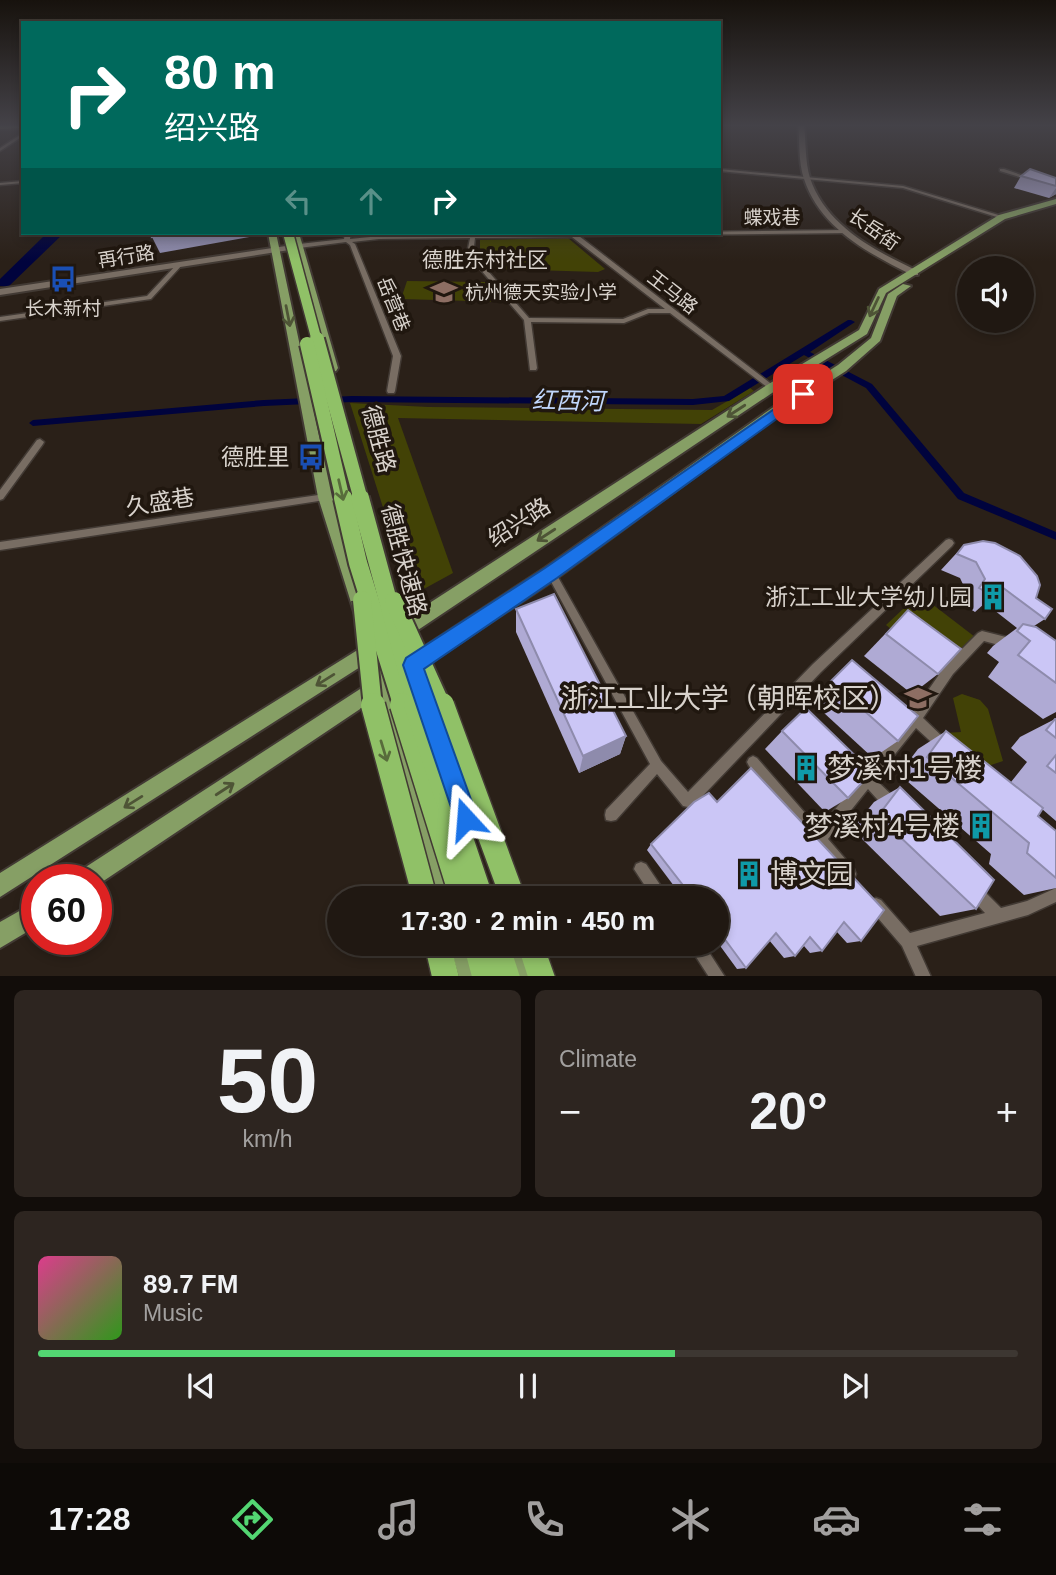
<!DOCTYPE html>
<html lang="en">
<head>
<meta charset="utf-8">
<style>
	:root { --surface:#201812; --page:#2d2520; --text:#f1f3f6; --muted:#a2a09f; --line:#3d3732; --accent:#53d672 }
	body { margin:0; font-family:Helvetica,"Noto Sans SC",sans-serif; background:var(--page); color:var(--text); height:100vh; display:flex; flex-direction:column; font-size:26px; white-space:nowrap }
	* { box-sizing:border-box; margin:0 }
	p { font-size:23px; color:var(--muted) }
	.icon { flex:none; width:38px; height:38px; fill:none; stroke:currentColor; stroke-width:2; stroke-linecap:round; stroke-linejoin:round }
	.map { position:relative; height:976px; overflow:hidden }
	.drawer { display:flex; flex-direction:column; gap:14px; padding:14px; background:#120d0a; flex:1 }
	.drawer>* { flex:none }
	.guide { position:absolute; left:21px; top:21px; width:700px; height:214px; border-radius:0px; box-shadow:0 4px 10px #0003,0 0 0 2px var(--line); background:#00695c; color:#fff; overflow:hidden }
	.tools { position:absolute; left:957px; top:256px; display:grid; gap:14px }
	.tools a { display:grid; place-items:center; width:77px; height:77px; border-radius:50%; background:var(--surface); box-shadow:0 4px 10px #0003,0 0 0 2px var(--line); font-size:35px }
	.speed { position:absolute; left:21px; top:864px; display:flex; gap:14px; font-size:35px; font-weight:700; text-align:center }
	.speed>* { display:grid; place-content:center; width:91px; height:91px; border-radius:50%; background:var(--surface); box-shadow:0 4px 10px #0003,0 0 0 2px var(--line); line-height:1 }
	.speed .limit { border:10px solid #d22; background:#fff; color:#111 }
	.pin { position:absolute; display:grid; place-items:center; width:60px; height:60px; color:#fff; margin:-30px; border-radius:14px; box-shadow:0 4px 10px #0006 }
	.me { position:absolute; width:77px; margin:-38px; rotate:341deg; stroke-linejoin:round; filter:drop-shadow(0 0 5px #0008) }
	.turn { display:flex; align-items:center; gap:24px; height:147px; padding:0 28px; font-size:32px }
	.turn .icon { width:91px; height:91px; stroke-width:2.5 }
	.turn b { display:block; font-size:49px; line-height:60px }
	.lanes { display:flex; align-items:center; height:66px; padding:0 28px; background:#0003; justify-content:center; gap:35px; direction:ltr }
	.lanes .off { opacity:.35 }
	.big { font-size:52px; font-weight:700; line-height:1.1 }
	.drawer .card { flex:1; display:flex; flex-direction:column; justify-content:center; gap:10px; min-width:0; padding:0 24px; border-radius:10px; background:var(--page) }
	.drawer .dial { align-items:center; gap:0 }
	.dial b { font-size:91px; line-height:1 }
	.song { display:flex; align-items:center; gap:21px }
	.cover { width:84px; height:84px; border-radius:10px; background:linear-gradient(135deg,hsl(330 70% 55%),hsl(110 70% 35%)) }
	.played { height:7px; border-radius:4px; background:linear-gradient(90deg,var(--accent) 65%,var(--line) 65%) }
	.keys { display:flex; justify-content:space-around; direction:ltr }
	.heat { display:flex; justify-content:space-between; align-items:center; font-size:38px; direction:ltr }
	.drawer .tiles { flex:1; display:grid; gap:14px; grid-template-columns:1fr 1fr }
	.card:last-child { grid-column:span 2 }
	.trip { position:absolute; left:327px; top:886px; width:402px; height:70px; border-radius:35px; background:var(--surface); box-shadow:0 4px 10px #0003,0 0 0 2px var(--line); font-weight:700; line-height:70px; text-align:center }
	.tab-bar { display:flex; height:112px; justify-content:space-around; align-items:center; background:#0d0a07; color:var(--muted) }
	.tab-bar .icon { width:49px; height:49px }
	.tab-bar .active { color:var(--accent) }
	.tab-bar b { font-size:32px; color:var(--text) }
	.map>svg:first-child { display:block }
	.green { fill:#424206 }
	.water { fill:#00033d }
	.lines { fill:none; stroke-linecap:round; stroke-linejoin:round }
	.canal { fill:#00033d; fill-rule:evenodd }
	.street-casing { stroke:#423a34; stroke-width:3 }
	.secondary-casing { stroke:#423a34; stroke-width:4 }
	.primary-casing { stroke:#423a34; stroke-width:4 }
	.highway-casing { stroke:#423a34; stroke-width:3 }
	.street { fill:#786d63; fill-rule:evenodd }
	.secondary { fill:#786d63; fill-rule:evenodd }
	.primary { fill:#869f65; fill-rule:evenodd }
	.highway { fill:#90c167; fill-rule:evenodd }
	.highway-bridge-far3-casing { stroke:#423a34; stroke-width:13; stroke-linecap:butt }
	.highway-bridge-far2-casing { stroke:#423a34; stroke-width:18; stroke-linecap:butt }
	.highway-bridge-far1-casing { stroke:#423a34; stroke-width:22; stroke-linecap:butt }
	.highway-bridge-casing { stroke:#423a34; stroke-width:27; stroke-linecap:butt }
	.highway-bridge-far3 { stroke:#90c167; stroke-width:10 }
	.highway-bridge-far2 { stroke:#90c167; stroke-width:14 }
	.highway-bridge-far1 { stroke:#90c167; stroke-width:18 }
	.highway-bridge { stroke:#90c167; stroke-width:24 }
	.wall { fill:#afaad4 }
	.shaded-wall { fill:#8e8bac }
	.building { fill:#cbc6f6; stroke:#8e8bac; stroke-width:2 }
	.oneway { stroke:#4e5436 }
	.oneway2 { stroke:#586c3b }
	.route { fill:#1a73e8; stroke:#114b97; stroke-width:2 }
	.labels { text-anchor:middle; stroke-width:7; stroke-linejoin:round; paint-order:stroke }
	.far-street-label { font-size:19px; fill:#d8d2cc; stroke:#20170f }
	.far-poi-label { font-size:19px; fill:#d8d2cc; stroke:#20170f; text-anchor:start }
	.far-quarter-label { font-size:21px; fill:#d8d2cc; stroke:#20170f }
	.street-label { font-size:23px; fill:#d8d2cc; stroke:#20170f }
	.poi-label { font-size:23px; fill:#d8d2cc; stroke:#20170f; text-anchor:end }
	.water-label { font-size:24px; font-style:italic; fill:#c1d7fc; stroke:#20170f }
	.near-poi-label { font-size:28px; fill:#d8d2cc; stroke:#20170f; text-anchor:end }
</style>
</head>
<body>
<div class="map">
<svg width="1056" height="977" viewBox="0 0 1056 977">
	<rect width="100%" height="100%" fill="#2a2018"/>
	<!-- green -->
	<g class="green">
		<path d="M568,238L605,269L598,272L498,269L480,253V240Z"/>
		<path d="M407,281L485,282L505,302L401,299Z"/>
		<path d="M750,388L754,391L701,424L398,418L453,573L411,596L350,403L428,407L712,410Z"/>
		<path d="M919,594L975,637L943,671L886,625Z"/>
		<path d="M962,694L980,700L988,709L1003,761L988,766L944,733L961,732L953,698Z"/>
	</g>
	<!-- water -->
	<path class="water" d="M47,233H64L8,287L0,286V279Z"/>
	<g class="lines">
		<!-- canal -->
		<path class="canal" d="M848,320H851L855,322L810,352L872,384L964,493L1056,532V540L958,499L866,388L804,355L729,401L693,405L352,402L264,406L33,426L29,423L33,420L264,400L352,396L693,399L724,396Z"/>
		<!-- street casing -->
		<g class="street-casing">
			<g id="street">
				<path d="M23,133V136L0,151V148Z"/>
				<path d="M719,169L903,186L1005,217L1000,218L903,188L719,171Z"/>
				<path d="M1000,169H1004L1033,179L1029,180L1000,171Z"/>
				<path d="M23,181V183L0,185V183Z"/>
				<path d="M846,230L849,232L848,233L579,236L774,386V390H771L670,313H649L624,323L531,322L537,368L536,370H530L524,320L467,254L470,238L379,239L352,242L355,244L401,356L395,391L394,393H388L387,391L393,356L350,245L346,242L299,248L296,246L299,244L344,239L345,233H351L350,239C412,232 474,234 537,234C640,233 742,231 846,230ZM572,237L665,309H648L623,319L529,318L473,254L475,238Z"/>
				<path d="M177,264L182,265L151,299L0,321V317L147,296Z"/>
				<path d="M40,439L44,442L43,444L3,499L0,500V490L37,440Z"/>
				<path d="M325,494L328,495L329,497L328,499L325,500L0,550V542Z"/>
				<path d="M949,539L952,540L954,543L952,546L821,672L693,806L688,807L683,806L657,774L616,820L611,821L606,820L605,815L606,810L650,764L548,576L546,573L548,570L551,569L554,570L661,761L688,792L813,664L946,540Z"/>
				<path d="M982,631L1014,639L1015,643L1014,647L1010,648L984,641L953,674L923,718L948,742L950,746L948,750L944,752L940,750L916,728L875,779L896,799L897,804L896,809L891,810L886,809L868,789L828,839L854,869L856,874L854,879L849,881L844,879L749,766L747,762L749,758L753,756L757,758L819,829L859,780L853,771L855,767L859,765L867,770L909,718L945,666L978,633Z"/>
				<path d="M641,862L646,864L669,898H653L634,869L636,864Z"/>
				<path d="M975,885L980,887L1001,908L1027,901L1056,888V902L1028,915L917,946L931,977H916L902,946L871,910L869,905L871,900L876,898L881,900L910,933L985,913L970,897L968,892L970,887Z"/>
				<path d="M687,943H703L725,977H709Z"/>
			</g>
		</g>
		<!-- secondary casing -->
		<g class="secondary-casing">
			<g id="secondary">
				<path d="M798,124H804C806,142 805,161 810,178C826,226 875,251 918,271V275H912C868,253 820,228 804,179C798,161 800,142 798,124Z"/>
				<path d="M299,244L303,246L302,248L0,295V289Z"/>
			</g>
		</g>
		<!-- primary casing -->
		<g class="primary-casing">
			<g id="primary">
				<path d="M23,124V128L0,129V125Z"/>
				<path d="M1056,199V204L1005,219L886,293L867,334L775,391L406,638L400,640L394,638L392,632L394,626L767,385L859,330L879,289L999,215Z"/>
				<path d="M268,233H276L332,497L370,612L368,617L362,619L356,617L354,612L318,497Z"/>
				<path d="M291,233H299L338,368L336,371L332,372L326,368Z"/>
				<path d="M903,284L911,286L897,296L880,341L846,371L790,407L557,578L394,687L459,898H437L378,697L96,886V880H75L78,872L374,680L368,662L0,897V873L364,646L366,639L372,637L378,639L389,670L545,568L782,401L838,365L871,338L888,294Z"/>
				<path d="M37,901V926L0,948V922Z"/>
				<path d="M449,943H473L483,977H459Z"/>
				<path d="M497,943H521L533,977H509Z"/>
			</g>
		</g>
		<!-- highway casing -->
		<g class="highway-casing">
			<g id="highway">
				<path d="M0,124H23V126L0,127Z"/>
				<path d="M424,943H450L459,977H432Z"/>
				<path d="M463,943H509L520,977H472Z"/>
				<path d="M517,943H543L555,977H528Z"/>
			</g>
		</g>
		<!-- street -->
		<use href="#street" class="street"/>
		<!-- secondary -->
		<use href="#secondary" class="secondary"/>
		<!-- primary -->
		<use href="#primary" class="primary"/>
		<!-- highway -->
		<use href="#highway" class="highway"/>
		<!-- highway-bridge-far3 casing -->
		<g class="highway-bridge-far3-casing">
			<path id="highway-bridge-far3" d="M288,233L317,341"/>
		</g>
		<!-- highway-bridge-far2 casing -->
		<g class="highway-bridge-far2-casing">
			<g id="highway-bridge-far2">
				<path d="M317,339L361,500"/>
				<path d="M307,344L343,500"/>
			</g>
		</g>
		<!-- highway-bridge-far1 casing -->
		<g class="highway-bridge-far1-casing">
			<g id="highway-bridge-far1">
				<path d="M343,498L358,563L403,707"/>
				<path d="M360,498L417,707"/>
				<path d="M362,600L373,707"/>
				<path d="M394,601L442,707"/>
			</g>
		</g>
		<!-- highway-bridge casing -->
		<g class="highway-bridge-casing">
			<g id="highway-bridge">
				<path d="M373,705L425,898"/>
				<path d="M402,705L462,898"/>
				<path d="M416,705L481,898"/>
				<path d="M442,705L513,898"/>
			</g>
		</g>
		<!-- highway-bridge-far3 -->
		<use href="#highway-bridge-far3" class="highway-bridge-far3"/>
		<!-- highway-bridge-far2 -->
		<use href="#highway-bridge-far2" class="highway-bridge-far2"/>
		<!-- highway-bridge-far1 -->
		<use href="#highway-bridge-far1" class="highway-bridge-far1"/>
		<!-- highway-bridge -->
		<use href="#highway-bridge" class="highway-bridge"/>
	</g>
	<!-- wall -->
	<g class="wall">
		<path d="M1021,176L1056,178V194L1049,198L1014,188Z"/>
		<path d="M964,545L1036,598L1045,619L1034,626L1056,641V712L1043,719L988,677L999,662L987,653L993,646L1017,628L985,603L975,612L961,603L968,595L960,578L941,570Z"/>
		<path d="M516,609L626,736L620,754L579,773L516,632Z"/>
		<path d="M908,610L938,674L912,694L864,656Z"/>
		<path d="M852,660L898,741L873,758L811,701Z"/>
		<path d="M1055,719H1056V821L1042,809L1038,816L1056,831V888L1024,895L989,864L991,854L899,774L918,749L946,731L1025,794L1011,782L1027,762L1011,748L1020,737Z"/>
		<path d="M782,731L848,798L825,812L765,749Z"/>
		<path d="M751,768L861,941L847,943L837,932L822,951L810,953L804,946L795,956L784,958L769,940L746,968L737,969L718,943V898H683L647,850L651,844L717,802Z"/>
		<path d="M900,787L976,909L940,916L852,829L874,802Z"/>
	</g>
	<!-- shaded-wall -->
	<g class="shaded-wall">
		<path d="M1056,188V194L1049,198Z"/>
		<path d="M177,233H255V236L160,253L152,237Z"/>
		<path d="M626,736L620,754L579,773L583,756Z"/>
	</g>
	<!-- building -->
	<g class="building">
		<path d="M1030,169L1056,178V186L1021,176Z"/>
		<path d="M153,233H177L152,237Z"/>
		<path d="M983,541L995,543L1020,556L1037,576L1040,585L1036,598L1052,609L1045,619L1002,587L993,596L979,588L985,579L976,562L957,554L964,545Z"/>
		<path d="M554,594L626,736L583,756L516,609Z"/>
		<path d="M908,610L961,649L938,674L886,634Z"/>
		<path d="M1023,624L1036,627L1056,641V683L1018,655L1030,641L1017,631Z"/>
		<path d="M852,660L918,716L898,741L831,681Z"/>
		<path d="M806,708L872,772L848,798L782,731Z"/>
		<path d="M1055,719H1056V738L1046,730Z"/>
		<path d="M946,731L1043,808L1038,816L1056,831V878L1027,853L1029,843L927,757Z"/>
		<path d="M1056,755V773L1047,766Z"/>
		<path d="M751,768L884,910L861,941L844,922L822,951L810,937L795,956L776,933L746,968L718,930V898H693L651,844L694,802L709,793L717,802Z"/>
		<path d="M900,787L994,880L976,909L878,816Z"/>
	</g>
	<!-- one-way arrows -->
	<defs><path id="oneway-shaft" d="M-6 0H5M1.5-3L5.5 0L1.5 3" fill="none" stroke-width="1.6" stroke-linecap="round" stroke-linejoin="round" transform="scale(1.75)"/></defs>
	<g class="oneway">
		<use href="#oneway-shaft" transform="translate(874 307) rotate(115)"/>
		<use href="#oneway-shaft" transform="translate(288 316) rotate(79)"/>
		<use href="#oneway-shaft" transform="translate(736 411) rotate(147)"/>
		<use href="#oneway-shaft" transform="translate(546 535) rotate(147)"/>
		<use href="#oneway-shaft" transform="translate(325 680) rotate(148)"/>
		<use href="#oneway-shaft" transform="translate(225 789) rotate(-33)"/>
		<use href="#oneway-shaft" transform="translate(133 802) rotate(148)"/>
	</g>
	<g class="oneway2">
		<use href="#oneway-shaft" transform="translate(341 490) rotate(77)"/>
		<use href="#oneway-shaft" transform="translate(384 751) rotate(73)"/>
	</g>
	<!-- sky -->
	<linearGradient id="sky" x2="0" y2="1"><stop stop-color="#17120d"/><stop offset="0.48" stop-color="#444248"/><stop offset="1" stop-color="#444248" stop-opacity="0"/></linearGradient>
	<rect width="1056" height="261" fill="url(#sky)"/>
	<!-- route -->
	<path class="route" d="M803,389L807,390V397L557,578L424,669L478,819L475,828L466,831L458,828L403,665L406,658L545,568Z"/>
	<!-- icons -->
	<defs>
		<g id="bus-bare" transform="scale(2.1)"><path d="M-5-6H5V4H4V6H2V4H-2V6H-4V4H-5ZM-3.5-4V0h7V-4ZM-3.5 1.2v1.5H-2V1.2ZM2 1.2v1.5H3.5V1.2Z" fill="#1a4fb4" stroke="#20170f" stroke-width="2.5" paint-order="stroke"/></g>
		<g id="school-bare" transform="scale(2.1)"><path d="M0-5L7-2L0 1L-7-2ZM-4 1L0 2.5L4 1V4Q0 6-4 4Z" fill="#8d6e63" stroke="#20170f" stroke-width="2.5" paint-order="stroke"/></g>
		<g id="building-bare" transform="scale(2.1)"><path d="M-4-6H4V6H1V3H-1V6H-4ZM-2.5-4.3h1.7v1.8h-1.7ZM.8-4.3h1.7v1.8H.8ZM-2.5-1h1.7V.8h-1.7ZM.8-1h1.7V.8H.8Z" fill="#0f9aa8" stroke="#20170f" stroke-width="2.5" paint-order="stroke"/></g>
		<g id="university-bare" transform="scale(2.1)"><path d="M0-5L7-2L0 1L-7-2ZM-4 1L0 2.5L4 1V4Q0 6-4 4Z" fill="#8d6e63" stroke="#20170f" stroke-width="2.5" paint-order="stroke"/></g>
	</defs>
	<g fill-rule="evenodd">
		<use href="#bus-bare" x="63" y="279"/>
		<use href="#school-bare" x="444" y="292"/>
		<use href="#bus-bare" x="311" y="457"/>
		<use href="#building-bare" x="993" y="597"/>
		<use href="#university-bare" x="918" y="698"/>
		<use href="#building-bare" x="806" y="768"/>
		<use href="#building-bare" x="981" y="826"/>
		<use href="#building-bare" x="749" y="874"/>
	</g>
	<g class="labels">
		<!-- far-street labels -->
		<g class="far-street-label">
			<text x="772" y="224">蝶戏巷</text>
			<text transform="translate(874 229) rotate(35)" y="7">长岳街</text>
			<text transform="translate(126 256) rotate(-9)" y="7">再行路</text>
			<text transform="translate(673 292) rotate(38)" y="7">王马路</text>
			<text transform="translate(394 304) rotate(68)" y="7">岳营巷</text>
		</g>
		<!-- far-poi labels -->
		<g class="far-poi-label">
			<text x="465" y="299">杭州德天实验小学</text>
			<text x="63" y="315" text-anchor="middle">长木新村</text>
		</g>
		<!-- far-quarter labels -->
		<g class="far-quarter-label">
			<text x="485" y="267">德胜东村社区</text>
		</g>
		<!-- street labels -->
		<g class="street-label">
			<text transform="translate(379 439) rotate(75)" y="8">德胜路</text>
			<text transform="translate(160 502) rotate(-9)" y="8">久盛巷</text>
			<text transform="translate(519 522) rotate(-33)" y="8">绍兴路</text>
			<text transform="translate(404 560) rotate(75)" y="8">德胜快速路</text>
		</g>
		<!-- poi labels -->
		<g class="poi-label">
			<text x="290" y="465">德胜里</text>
			<text x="972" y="605">浙江工业大学幼儿园</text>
		</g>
		<!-- water labels -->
		<g class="water-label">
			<text transform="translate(568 401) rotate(1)" y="8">红西河</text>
		</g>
		<!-- near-poi labels -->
		<g class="near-poi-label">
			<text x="897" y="708">浙江工业大学（朝晖校区）</text>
			<text x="827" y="778" text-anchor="start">梦溪村1号楼</text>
			<text x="960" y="836">梦溪村4号楼</text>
			<text x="770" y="884" text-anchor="start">博文园</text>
		</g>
	</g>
</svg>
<div class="tools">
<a><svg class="icon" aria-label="sound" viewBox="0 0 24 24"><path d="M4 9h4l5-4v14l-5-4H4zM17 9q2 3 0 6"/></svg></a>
</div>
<div class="speed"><div class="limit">60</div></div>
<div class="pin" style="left:803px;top:394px;background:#d93025"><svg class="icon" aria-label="arrive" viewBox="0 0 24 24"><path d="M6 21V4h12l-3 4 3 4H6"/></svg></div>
<svg class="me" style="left:466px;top:819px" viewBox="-20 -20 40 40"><path d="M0-17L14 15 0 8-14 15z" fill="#1a73e8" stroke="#fff" stroke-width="4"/></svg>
<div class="trip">17:30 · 2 min · 450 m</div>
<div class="guide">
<div class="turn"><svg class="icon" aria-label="right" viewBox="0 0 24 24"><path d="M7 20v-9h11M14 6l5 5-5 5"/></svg><div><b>80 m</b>绍兴路</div></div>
<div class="lanes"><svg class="icon off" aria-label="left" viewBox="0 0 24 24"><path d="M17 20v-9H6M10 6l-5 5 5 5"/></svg><svg class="icon off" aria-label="ahead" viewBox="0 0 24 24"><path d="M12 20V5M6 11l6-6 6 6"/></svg><svg class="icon" aria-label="right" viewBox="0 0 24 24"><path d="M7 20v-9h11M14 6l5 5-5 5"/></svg></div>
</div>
</div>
<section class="drawer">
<div class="tiles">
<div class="card dial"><b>50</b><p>km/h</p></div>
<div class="card"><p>Climate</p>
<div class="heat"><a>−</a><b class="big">20°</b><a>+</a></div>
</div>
<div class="card">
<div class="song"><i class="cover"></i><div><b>89.7 FM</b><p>Music</p></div></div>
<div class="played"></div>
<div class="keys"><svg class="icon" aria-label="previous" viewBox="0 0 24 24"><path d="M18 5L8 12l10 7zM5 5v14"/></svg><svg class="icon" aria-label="pause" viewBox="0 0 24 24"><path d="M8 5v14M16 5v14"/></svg><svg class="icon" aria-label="next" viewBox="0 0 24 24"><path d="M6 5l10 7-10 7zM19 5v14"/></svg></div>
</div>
</div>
</section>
<nav class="tab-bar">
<b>17:28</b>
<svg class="icon active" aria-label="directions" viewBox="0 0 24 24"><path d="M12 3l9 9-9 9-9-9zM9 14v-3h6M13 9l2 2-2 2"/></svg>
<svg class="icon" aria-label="music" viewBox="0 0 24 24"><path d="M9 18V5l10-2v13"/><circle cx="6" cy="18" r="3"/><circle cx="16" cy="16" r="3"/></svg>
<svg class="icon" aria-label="phone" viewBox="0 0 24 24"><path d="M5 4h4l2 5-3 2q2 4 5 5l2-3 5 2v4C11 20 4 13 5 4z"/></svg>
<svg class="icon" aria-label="climate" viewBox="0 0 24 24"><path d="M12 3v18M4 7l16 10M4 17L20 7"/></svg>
<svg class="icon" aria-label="car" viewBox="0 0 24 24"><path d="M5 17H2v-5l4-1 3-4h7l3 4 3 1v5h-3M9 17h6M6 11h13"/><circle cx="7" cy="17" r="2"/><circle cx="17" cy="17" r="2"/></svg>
<svg class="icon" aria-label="filters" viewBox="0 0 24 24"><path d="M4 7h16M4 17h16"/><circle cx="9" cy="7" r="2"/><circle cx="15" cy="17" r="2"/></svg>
</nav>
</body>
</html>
